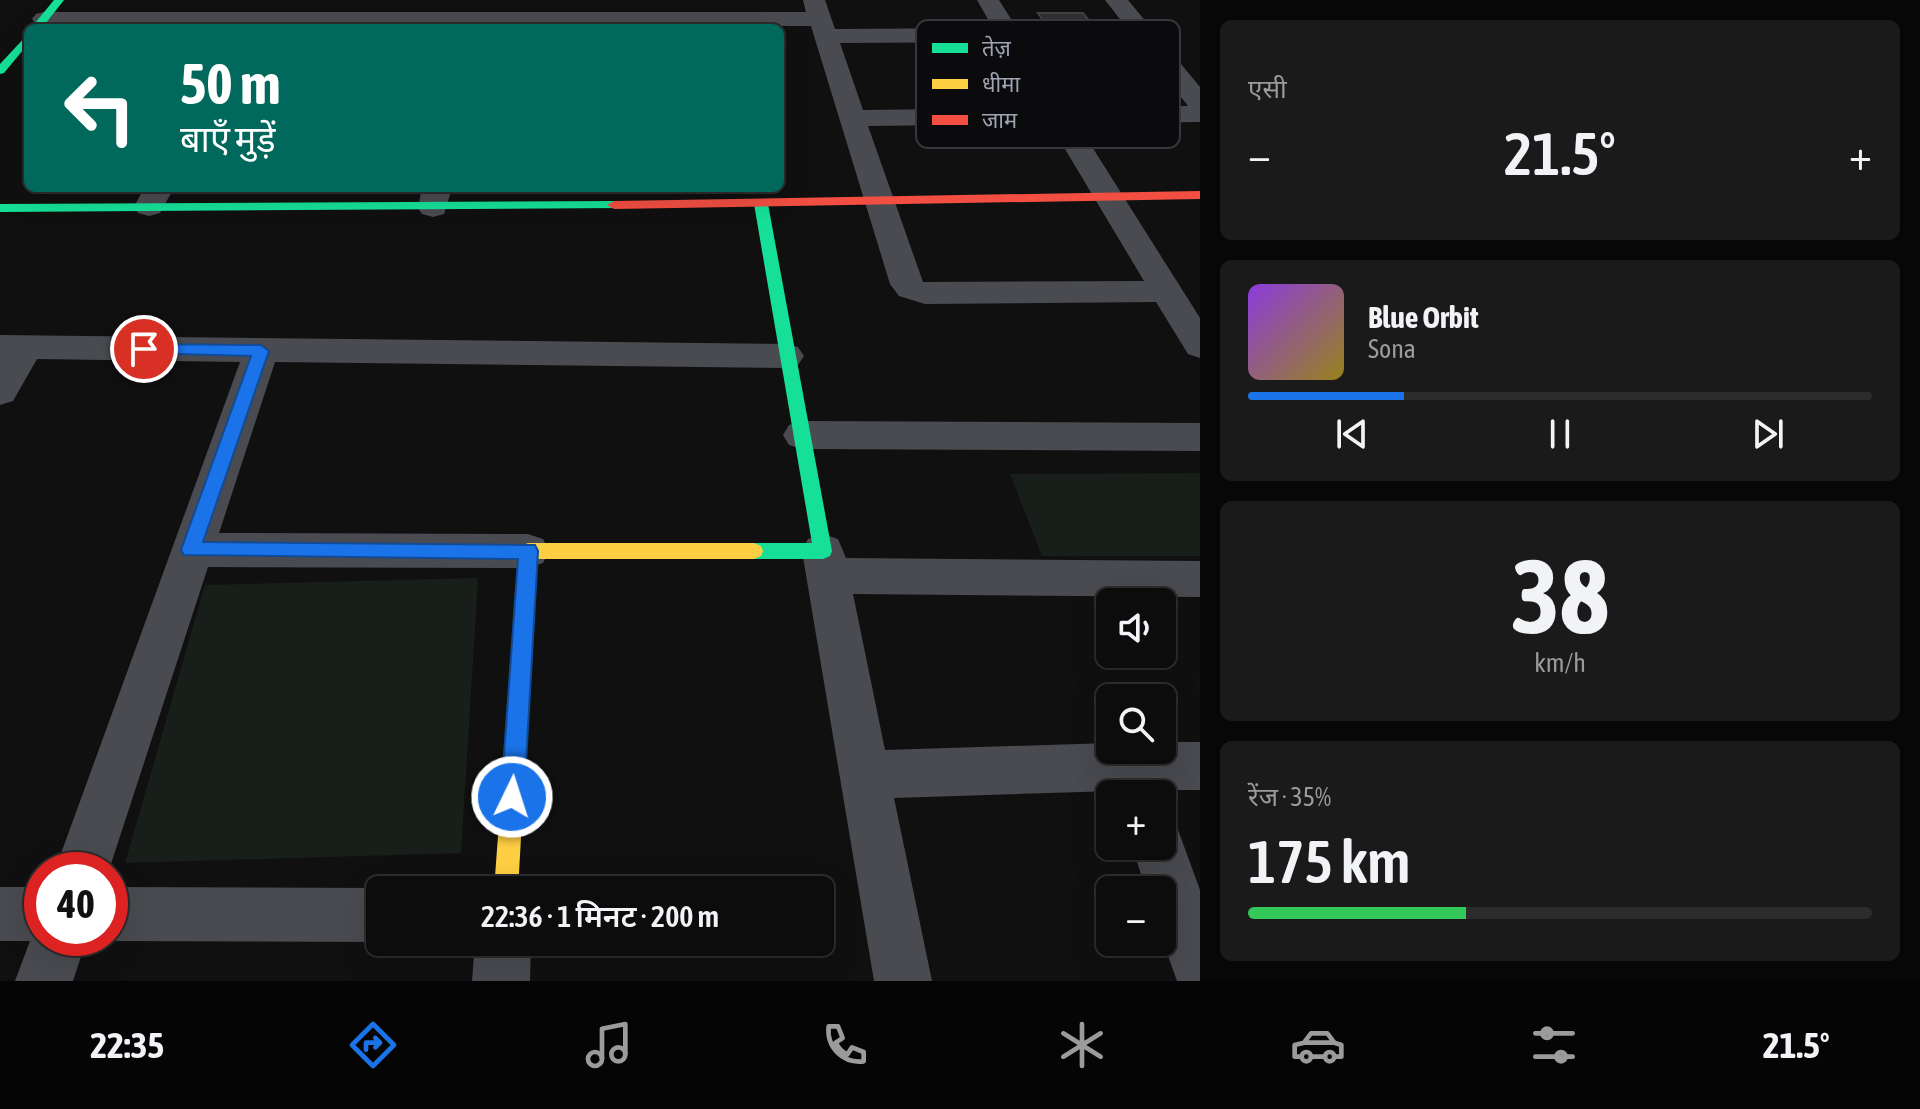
<!DOCTYPE html>
<html lang="hi">
<head>
<meta charset="utf-8">
<style>
	:root { --surface:#0c0c0c; --page:#1a1a1a; --text:#f1f3f6; --muted:#9a9b9d; --line:#2c2c2d; --accent:#1a73e8 }
	body { margin:0; font-family:"Asap Condensed","Noto Sans Devanagari",sans-serif; background:var(--page); color:var(--text); height:100vh; display:flex; flex-direction:column; font-size:30px; white-space:nowrap }
	* { box-sizing:border-box; margin:0 }
	p { font-size:26px; color:var(--muted) }
	.icon { flex:none; width:44px; height:44px; fill:none; stroke:currentColor; stroke-width:2; stroke-linecap:round; stroke-linejoin:round }
	.map { position:relative; flex:1; overflow:hidden }
	.details { display:flex; flex-direction:column; gap:20px; padding:20px; background:#070707; width:720px }
	.details>* { flex:none }
	.banner { position:absolute; left:24px; top:24px; width:760px; height:168px; border-radius:12px; box-shadow:0 8px 32px #0002,0 0 0 2px var(--line); background:#00695c; color:#fff; overflow:hidden }
	.tools { position:absolute; left:1096px; top:588px; display:grid; gap:16px }
	.tools a { display:grid; place-items:center; width:80px; height:80px; border-radius:12px; background:var(--surface); box-shadow:0 8px 32px #0002,0 0 0 2px var(--line); font-size:40px }
	.speed { position:absolute; left:24px; top:852px; display:flex; gap:16px; font-size:40px; font-weight:700; text-align:center }
	.speed>* { display:grid; place-content:center; width:104px; height:104px; border-radius:50%; background:var(--surface); box-shadow:0 8px 32px #0002,0 0 0 2px var(--line); line-height:1 }
	.speed .limit { border:12px solid #d22; background:#fff; color:#111 }
	.pin { position:absolute; display:grid; place-items:center; width:68px; height:68px; color:#fff; margin:-34px; border:4px solid #fff; border-radius:50%; box-shadow:0 2px 8px #0007 }
	.me { position:absolute; width:88px; margin:-44px; rotate:4deg; stroke-linejoin:round; filter:drop-shadow(0 0 6px #0008) }
	.turn { display:flex; align-items:center; gap:28px; height:168px; padding:0 24px; font-size:36px }
	.turn .icon { width:104px; height:104px; stroke-width:2.5 }
	.turn b { display:block; font-size:56px; line-height:68px }
	.big { font-size:60px; font-weight:600; line-height:1.1 }
	.details .card { flex:1; display:flex; flex-direction:column; justify-content:center; gap:12px; min-width:0; padding:0 28px; border-radius:12px; background:var(--page) }
	.details .dial { align-items:center; gap:0 }
	.dial b { font-size:104px; line-height:1 }
	.song { display:flex; align-items:center; gap:24px }
	.cover { width:96px; height:96px; border-radius:12px; background:linear-gradient(135deg,hsl(270 70% 55%),hsl(50 70% 35%)) }
	.played { height:8px; border-radius:4px; background:linear-gradient(90deg,var(--accent) 25%,var(--line) 25%) }
	.keys { display:flex; justify-content:space-around; direction:ltr }
	.heat { display:flex; justify-content:space-between; align-items:center; font-size:44px; direction:ltr }
	.charge { height:12px; border-radius:6px; background:linear-gradient(90deg,#34c759 35%,var(--line) 0) }
	.trip { position:absolute; left:366px; top:876px; width:468px; height:80px; border-radius:12px; background:var(--surface); box-shadow:0 8px 32px #0002,0 0 0 2px var(--line); font-weight:600; line-height:80px; text-align:center }
	.tab-bar { display:flex; height:128px; justify-content:space-around; align-items:center; background:#050505; color:var(--muted) }
	.tab-bar .icon { width:56px; height:56px }
	.tab-bar .active { color:var(--accent) }
	.tab-bar b { font-size:36px; color:var(--text) }
	main { display:flex; flex:1; min-height:0 }
	.map>svg:first-child { display:block }
	.green { fill:#181f1a }
	.building { fill:#2f2f31; stroke:#3e4044; stroke-width:2 }
	.lines { fill:none; stroke-linecap:round; stroke-linejoin:round }
	.street { fill:#4a4b50; fill-rule:evenodd }
	.fast { fill:#16e098; fill-rule:evenodd }
	.slow { fill:#ffcf43; fill-rule:evenodd }
	.jam { fill:#f24e42; fill-rule:evenodd }
	.route { fill:#1a73e8; stroke:#114b97; stroke-width:2 }
	.key { fill:#0b0a0c; stroke:#37383e; stroke-width:2 }
	.key-label { font-size:22px; fill:#9fa5b3 }
</style>
</head>
<body>
<main>
<div class="map">
<svg width="1200" height="981" viewBox="0 0 1200 981">
	<rect width="100%" height="100%" fill="#101010"/>
	<!-- green -->
	<g class="green">
		<path d="M1200,473V556H1042L1010,474Z"/>
		<path d="M478,578L461,853L125,863L205,585Z"/>
	</g>
	<!-- building -->
	<path class="building" d="M1038,13H1083L1091,23H1045Z"/>
	<g class="lines">
		<!-- street -->
		<g class="street">
			<path d="M803,0H825L835,29L993,28L977,0H999L1067,107L1188,106L1105,0H1128L1200,87V122L1077,123L1200,318V358L1188,354L1156,302L925,304L899,296L890,284L811,26H44L36,24L32,19L36,14L44,12H806ZM1002,42L1041,108L863,110L840,43ZM1050,124L1144,281L923,282L868,126Z"/>
			<path d="M144,188H174L160,213L149,216L138,213L134,207Z"/>
			<path d="M422,188H452L444,214L433,217L422,214L418,208Z"/>
			<path d="M0,335L786,344L798,347L804,356L798,365L786,368L275,362L219,533L528,534L543,539L549,551L543,563L528,568L208,567L109,870H55L240,362L37,359L13,401L0,405Z"/>
			<path d="M802,421L1200,423V451L802,449L789,445L783,435L789,425Z"/>
			<path d="M823,534L838,539L846,558L1200,561V597L853,594L885,750L1110,743V750H1162V742H1200V790H1165L1162,804V794H1116L1114,791L894,798L932,981H874L802,551L808,539Z"/>
			<path d="M1162,821L1177,827L1200,890V981H1177L1162,939V890H1146L1132,846H1162Z"/>
			<path d="M0,887H42V938H87L73,981H15L30,941H0Z"/>
			<path d="M110,887L380,888L386,890H380L381,942L110,941L102,938H110Z"/>
			<path d="M475,942H531L530,981H472Z"/>
		</g>
		<!-- fast -->
		<g class="fast">
			<path d="M54,0H64L42,28H31Z"/>
			<path d="M28,34V44L4,73L0,74V64Z"/>
			<path d="M761,200L768,204L832,551L830,556L823,559H754L747,556L745,551L747,546L754,543H812L754,204Z"/>
			<path d="M614,201L619,202V208L0,212V204Z"/>
		</g>
		<!-- slow -->
		<path class="slow" d="M528,543H754L761,546L763,551L761,556L754,559H537L518,890H494L519,551L521,546Z"/>
		<!-- jam -->
		<path class="jam" d="M1200,191V199L614,209L607,205L614,201Z"/>
	</g>
	<!-- route -->
	<path class="route" d="M144,344L261,345L269,351L203,542L535,545L538,551L524,797L520,805L512,809L504,805L501,797L518,559L184,555L181,550L251,356L138,353V345Z"/>
	<!-- legend -->
	<rect x="916" y="20" width="264" height="128" rx="12" class="key"/>
	<rect x="932" y="43" width="36" height="10" fill="#16e098"/>
	<rect x="932" y="79" width="36" height="10" fill="#ffcf43"/>
	<rect x="932" y="115" width="36" height="10" fill="#f24e42"/>
	<g class="key-label">
		<text x="982" y="56">तेज़</text>
		<text x="982" y="92">धीमा</text>
		<text x="982" y="128">जाम</text>
	</g>
</svg>
<div class="tools">
<a><svg class="icon" aria-label="sound" viewBox="0 0 24 24"><path d="M4 9h4l5-4v14l-5-4H4zM17 9q2 3 0 6"/></svg></a>
<a><svg class="icon" aria-label="search" viewBox="0 0 24 24"><circle cx="10" cy="10" r="6"/><path d="M15 15l6 6"/></svg></a>
<a>+</a>
<a>−</a>
</div>
<div class="speed"><div class="limit">40</div></div>
<div class="pin" style="left:144px;top:349px;background:#d93025"><svg class="icon" aria-label="arrive" viewBox="0 0 24 24"><path d="M6 21V4h12l-3 4 3 4H6"/></svg></div>
<svg class="me" style="left:512px;top:797px" viewBox="-20 -20 40 40"><circle r="17" fill="#1a73e8" stroke="#fff" stroke-width="3"/><path d="M0-11L8 9 0 5-8 9z" fill="#fff"/></svg>
<div class="trip">22:36 · 1 मिनट · 200 m</div>
<div class="banner">
<div class="turn"><svg class="icon" aria-label="left" viewBox="0 0 24 24"><path d="M17 20v-9H6M10 6l-5 5 5 5"/></svg><div><b>50 m</b>बाएँ मुड़ें</div></div>
</div>
</div>
<section class="details">
<div class="card"><p>एसी</p>
<div class="heat"><a>−</a><b class="big">21.5°</b><a>+</a></div>
</div>
<div class="card">
<div class="song"><i class="cover"></i><div><b>Blue Orbit</b><p>Sona</p></div></div>
<div class="played"></div>
<div class="keys"><svg class="icon" aria-label="previous" viewBox="0 0 24 24"><path d="M18 5L8 12l10 7zM5 5v14"/></svg><svg class="icon" aria-label="pause" viewBox="0 0 24 24"><path d="M8 5v14M16 5v14"/></svg><svg class="icon" aria-label="next" viewBox="0 0 24 24"><path d="M6 5l10 7-10 7zM19 5v14"/></svg></div>
</div>
<div class="card dial"><b>38</b><p>km/h</p></div>
<div class="card"><p>रेंज · 35%</p><b class="big">175 km</b><div class="charge"></div></div>
</section>
</main>
<nav class="tab-bar">
<b>22:35</b>
<svg class="icon active" aria-label="directions" viewBox="0 0 24 24"><path d="M12 3l9 9-9 9-9-9zM9 14v-3h6M13 9l2 2-2 2"/></svg>
<svg class="icon" aria-label="music" viewBox="0 0 24 24"><path d="M9 18V5l10-2v13"/><circle cx="6" cy="18" r="3"/><circle cx="16" cy="16" r="3"/></svg>
<svg class="icon" aria-label="phone" viewBox="0 0 24 24"><path d="M5 4h4l2 5-3 2q2 4 5 5l2-3 5 2v4C11 20 4 13 5 4z"/></svg>
<svg class="icon" aria-label="climate" viewBox="0 0 24 24"><path d="M12 3v18M4 7l16 10M4 17L20 7"/></svg>
<svg class="icon" aria-label="car" viewBox="0 0 24 24"><path d="M5 17H2v-5l4-1 3-4h7l3 4 3 1v5h-3M9 17h6M6 11h13"/><circle cx="7" cy="17" r="2"/><circle cx="17" cy="17" r="2"/></svg>
<svg class="icon" aria-label="filters" viewBox="0 0 24 24"><path d="M4 7h16M4 17h16"/><circle cx="9" cy="7" r="2"/><circle cx="15" cy="17" r="2"/></svg>
<b>21.5°</b>
</nav>
</body>
</html>
